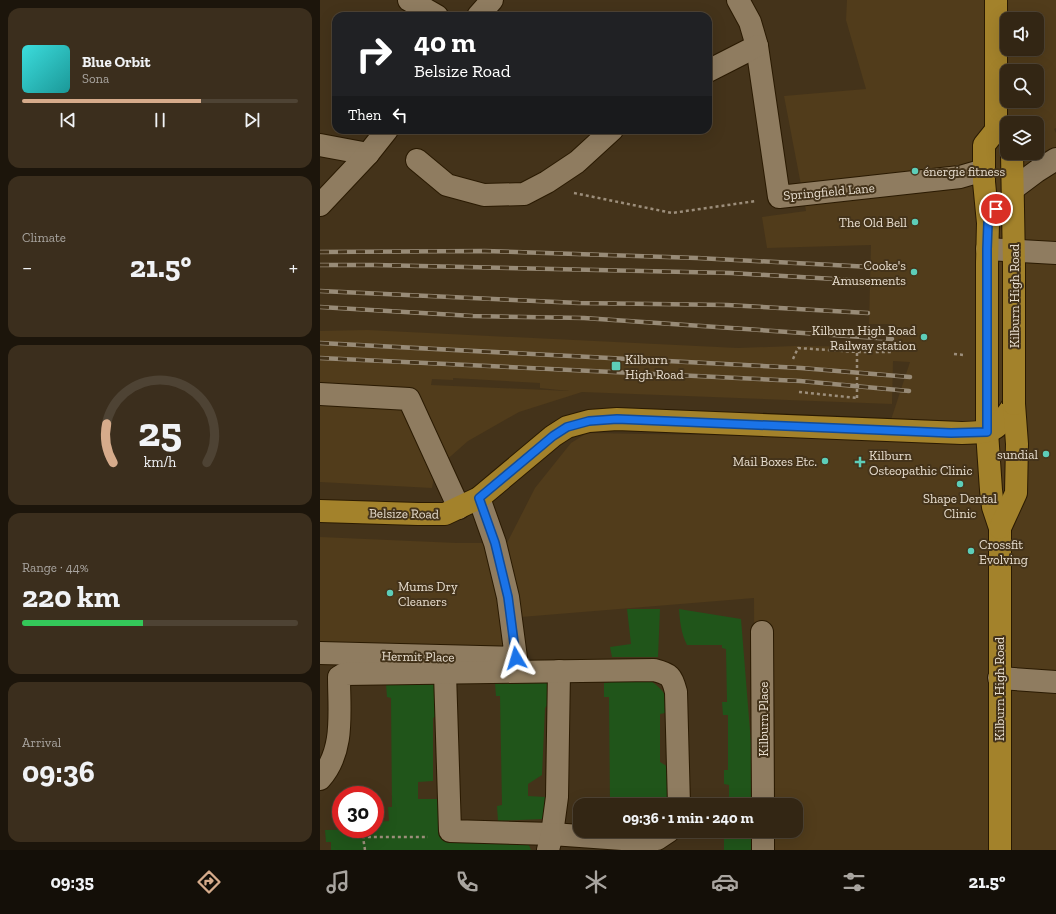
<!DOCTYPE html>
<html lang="en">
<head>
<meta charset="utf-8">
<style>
	:root { --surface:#332614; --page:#3b2e1d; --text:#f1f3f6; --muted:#a9a5a0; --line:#4e4334; --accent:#d6ab8b }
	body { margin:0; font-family:"Zilla Slab",serif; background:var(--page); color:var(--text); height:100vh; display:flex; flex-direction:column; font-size:15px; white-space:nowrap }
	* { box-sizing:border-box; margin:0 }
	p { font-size:13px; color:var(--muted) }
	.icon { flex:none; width:22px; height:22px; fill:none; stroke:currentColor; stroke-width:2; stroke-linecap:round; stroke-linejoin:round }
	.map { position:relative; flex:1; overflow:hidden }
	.drawer { display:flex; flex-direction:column; gap:8px; padding:8px; background:#1c150b; width:320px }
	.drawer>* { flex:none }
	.banner { position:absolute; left:12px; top:12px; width:380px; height:122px; border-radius:12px; box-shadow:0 4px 16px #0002,0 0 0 1px var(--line); background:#202124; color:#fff; overflow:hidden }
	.buttons { position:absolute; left:680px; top:12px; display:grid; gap:8px }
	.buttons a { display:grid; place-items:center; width:44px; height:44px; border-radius:8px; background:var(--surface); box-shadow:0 4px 16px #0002,0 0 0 1px var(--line); font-size:20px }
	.speed { position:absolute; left:12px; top:786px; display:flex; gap:8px; font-size:20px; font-weight:700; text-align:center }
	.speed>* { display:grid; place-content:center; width:52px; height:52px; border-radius:50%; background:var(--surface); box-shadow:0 4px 16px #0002,0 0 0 1px var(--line); line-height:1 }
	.speed .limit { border:6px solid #d22; background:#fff; color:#111 }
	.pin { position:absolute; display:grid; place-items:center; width:34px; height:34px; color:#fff; margin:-17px; border:2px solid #fff; border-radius:50%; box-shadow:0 1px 4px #0007 }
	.me { position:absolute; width:44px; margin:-22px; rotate:353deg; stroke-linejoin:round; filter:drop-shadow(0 0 3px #0008) }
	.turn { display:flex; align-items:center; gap:14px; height:84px; padding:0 16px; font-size:18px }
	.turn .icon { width:52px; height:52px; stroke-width:2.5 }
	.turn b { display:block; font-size:28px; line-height:34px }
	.then { display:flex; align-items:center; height:38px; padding:0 16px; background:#0003; gap:8px; font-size:15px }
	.big { font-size:30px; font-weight:800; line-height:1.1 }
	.drawer .widget { flex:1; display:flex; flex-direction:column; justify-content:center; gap:6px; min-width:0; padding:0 14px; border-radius:12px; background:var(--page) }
	.drawer .dial { align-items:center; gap:0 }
	.dial svg { height:104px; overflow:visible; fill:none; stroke:var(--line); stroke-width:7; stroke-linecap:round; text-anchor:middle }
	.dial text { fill:var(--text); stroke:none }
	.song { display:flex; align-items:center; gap:12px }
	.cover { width:48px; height:48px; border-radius:6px; background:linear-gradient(135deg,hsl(180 70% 55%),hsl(180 70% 35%)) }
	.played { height:4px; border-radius:2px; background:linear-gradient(90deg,var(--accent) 65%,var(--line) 65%) }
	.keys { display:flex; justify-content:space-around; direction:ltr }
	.heat { display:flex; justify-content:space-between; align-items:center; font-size:22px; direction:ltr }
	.charge { height:6px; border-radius:3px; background:linear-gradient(90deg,#34c759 44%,var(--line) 0) }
	.trip { position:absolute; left:253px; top:798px; width:230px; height:40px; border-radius:12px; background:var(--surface); box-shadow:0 4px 16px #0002,0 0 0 1px var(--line); font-weight:800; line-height:40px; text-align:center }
	.tabs { display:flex; height:64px; justify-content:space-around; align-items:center; background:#140f08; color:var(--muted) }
	.tabs .icon { width:28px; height:28px }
	.tabs .selected { color:var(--accent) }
	.tabs b { font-size:18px; color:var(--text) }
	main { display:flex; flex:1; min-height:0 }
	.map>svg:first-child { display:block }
	.built { fill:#513c1b; fill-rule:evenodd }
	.green { fill:#20551a }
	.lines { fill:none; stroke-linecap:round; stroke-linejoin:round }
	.minor-casing { stroke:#2a1a02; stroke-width:24 }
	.major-casing { stroke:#2a1a02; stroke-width:24 }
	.path { stroke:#9c8e7b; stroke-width:2.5; stroke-dasharray:3 3; stroke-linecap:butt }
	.minor { stroke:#8f7c60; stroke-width:22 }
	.major { stroke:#a3822b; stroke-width:22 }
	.rail-casing { stroke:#988b77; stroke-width:4.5 }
	.rail { stroke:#44331a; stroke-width:3; stroke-dasharray:9; stroke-linecap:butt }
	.major-bridge-casing { stroke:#2a1a02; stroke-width:24; stroke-linecap:butt }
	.path-bridge { stroke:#9c8e7b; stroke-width:2.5; stroke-dasharray:3 3; stroke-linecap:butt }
	.major-bridge { stroke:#a3822b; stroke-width:22 }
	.route-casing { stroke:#114b97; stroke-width:10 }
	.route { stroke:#1a73e8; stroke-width:7 }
	.poi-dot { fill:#5dceb9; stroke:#44331a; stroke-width:1.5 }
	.labels { text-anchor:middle; stroke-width:4; stroke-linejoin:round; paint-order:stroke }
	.poi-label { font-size:13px; fill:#e8decf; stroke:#44331a; text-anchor:start }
	.street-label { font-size:13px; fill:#e8decf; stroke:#44331a }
</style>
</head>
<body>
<main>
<section class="drawer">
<div class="widget">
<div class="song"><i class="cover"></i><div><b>Blue Orbit</b><p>Sona</p></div></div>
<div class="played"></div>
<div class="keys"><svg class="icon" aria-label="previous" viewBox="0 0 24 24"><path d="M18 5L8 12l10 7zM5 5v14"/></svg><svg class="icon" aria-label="pause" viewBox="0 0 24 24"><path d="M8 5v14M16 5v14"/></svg><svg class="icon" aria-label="next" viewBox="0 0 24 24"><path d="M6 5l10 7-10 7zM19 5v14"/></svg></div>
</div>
<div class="widget"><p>Climate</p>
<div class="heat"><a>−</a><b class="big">21.5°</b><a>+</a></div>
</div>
<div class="widget dial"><svg viewBox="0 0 100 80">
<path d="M14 69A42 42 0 1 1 86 69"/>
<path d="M14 69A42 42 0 0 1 9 39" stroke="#d6ab8b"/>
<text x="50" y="56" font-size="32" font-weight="700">25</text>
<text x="50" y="72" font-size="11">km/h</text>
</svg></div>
<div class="widget"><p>Range · 44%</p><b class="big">220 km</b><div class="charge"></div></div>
<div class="widget"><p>Arrival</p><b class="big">09:36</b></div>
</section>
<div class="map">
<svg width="736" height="850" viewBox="0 0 736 850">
	<rect width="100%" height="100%" fill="#44331a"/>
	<!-- built -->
	<path class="built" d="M527,0H736V128L734,129L736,133V850H435V831H476V805H435L434,598L201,617L205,668L0,665V537L137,543H187L215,488L251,443L267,433L565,438L590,362L573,361L572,404L262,392L199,412L148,441L115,470L112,488L0,482V331L47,330L418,348L475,346L574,347V324H549L551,245L447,248L442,217L486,211L464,96L546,89L526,20ZM687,19H717V49H687ZM687,71H717V101H687ZM687,123H717V153H687ZM133,378L220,383V388L249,391L111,385L112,379L133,380Z"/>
	<!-- green -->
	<g class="green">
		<path d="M307,609H340L338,657H292L290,647L311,644Z"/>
		<path d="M359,609L421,619L436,805H409V785L404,784V770H408V715H403L402,702H407L406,649L402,648V645H367C361,633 360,622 359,609Z"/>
		<path d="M323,677C338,684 350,695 350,712L340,714V762L350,768L349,805H290L289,697H284V683Z"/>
		<path d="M115,679L118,715L113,718V781L98,782V799H119V832L208,843L211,850H11V842H6L5,830L55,829V822L69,821L68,807H72L71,698L67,697L66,684Z"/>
		<path d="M232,679V700L225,708L222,775L208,784V796L225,797L223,819L178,821L177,806L182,805L180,696H176L175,683Z"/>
		<path d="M409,831H438L440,850H404V838H409Z"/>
	</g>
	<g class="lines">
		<!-- minor casing -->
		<g class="minor-casing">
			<g id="minor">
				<path d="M89,0L117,16"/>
				<path d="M418,0L430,22L437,46L459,197L640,177L664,170"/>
				<path d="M158,16L172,0"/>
				<path d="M388,71L437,46"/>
				<path d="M0,145L48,154"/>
				<path d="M97,160L127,185L164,195L204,194L227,182L257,162L292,130"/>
				<path d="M693,189L717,171L736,159"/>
				<path d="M0,205L48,154L67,130"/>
				<path d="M667,249L736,253"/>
				<path d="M0,394L89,399L139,508"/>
				<path d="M442,632L443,805"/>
				<path d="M0,653L196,658L188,597L175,543L159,498"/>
				<path d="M125,673L130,831L232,834L237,797L239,671"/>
				<path d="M679,678L736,682"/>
				<path d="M0,779C25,751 19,712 19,677L24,674L334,670C350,674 352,676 356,692L359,805"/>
				<path d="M443,831V850"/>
				<path d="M228,850L232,834L316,840L337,839L349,831"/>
			</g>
		</g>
		<!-- major casing -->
		<g class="major-casing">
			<g id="major">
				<path d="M692,153L694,265"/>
				<path d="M667,264L668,223L664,182V145L676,130V0"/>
				<path d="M667,401V432L671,490L673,507L680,528V850"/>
				<path d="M0,511L98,514H125L159,498L233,436L247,427L269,421L297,419L642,433C677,432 675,432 694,404"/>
				<path d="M680,528L696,493L697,444L694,404"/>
			</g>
		</g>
		<!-- path -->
		<g class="path">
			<path d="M254,193L352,213L436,201"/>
			<path d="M634,354L644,355"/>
			<path d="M473,359L478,348L537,352H573"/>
			<path d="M479,392L537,398"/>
			<path d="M45,850L43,837H108"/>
		</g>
		<!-- minor -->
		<use href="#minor" class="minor"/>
		<!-- major -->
		<use href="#major" class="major"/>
		<!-- rail casing -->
		<g class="rail-casing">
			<g id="rail">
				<path d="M0,252L165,251L377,258L551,267"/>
				<path d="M0,265H55L411,273L549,281"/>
				<path d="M0,291L259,303L407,305L548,313"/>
				<path d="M0,307L153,316L264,318L572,339"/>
				<path d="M0,343L481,368L590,377"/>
				<path d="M0,358L480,381L589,391"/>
			</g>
		</g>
		<!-- rail -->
		<use href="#rail" class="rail"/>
		<!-- major-bridge casing -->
		<g class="major-bridge-casing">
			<g id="major-bridge">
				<path d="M667,401V264"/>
				<path d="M694,404V265"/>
			</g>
		</g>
		<!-- path-bridge -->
		<path class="path-bridge" d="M537,398V352"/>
		<!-- major-bridge -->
		<use href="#major-bridge" class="major-bridge"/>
	</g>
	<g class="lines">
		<!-- route casing -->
		<g class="route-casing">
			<path id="route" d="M196,658L188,597L175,543L159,498L233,436L247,427L269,421L297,419L631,433L667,432V249L668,223L676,209"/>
		</g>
		<!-- route -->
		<use href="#route" class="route"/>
	</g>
	<!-- markers -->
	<g class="poi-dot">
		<circle cx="595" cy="171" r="4"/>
		<circle cx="595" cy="222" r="4"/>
		<circle cx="594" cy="272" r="4"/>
		<circle cx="604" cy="337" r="4"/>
		<rect x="291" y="361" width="10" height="10" rx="2"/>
		<circle cx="726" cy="454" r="4"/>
		<circle cx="505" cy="461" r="4"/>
		<path d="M538 456h4v4h4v4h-4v4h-4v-4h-4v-4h4z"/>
		<circle cx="640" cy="484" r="4"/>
		<circle cx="651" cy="551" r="4"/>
		<circle cx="70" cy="593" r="4"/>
	</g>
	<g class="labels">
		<!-- poi labels -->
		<g class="poi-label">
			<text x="603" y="176">énergie fitness</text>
			<text x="587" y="227" text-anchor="end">The Old Bell</text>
			<text x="586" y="270" text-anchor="end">Cooke's<tspan x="586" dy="15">Amusements</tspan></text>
			<text x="596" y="335" text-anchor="end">Kilburn High Road<tspan x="596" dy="15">Railway station</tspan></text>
			<text x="305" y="364">Kilburn<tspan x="305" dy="15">High Road</tspan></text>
			<text x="718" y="459" text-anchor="end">sundial</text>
			<text x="549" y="460">Kilburn<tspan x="549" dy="15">Osteopathic Clinic</tspan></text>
			<text x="497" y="466" text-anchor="end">Mail Boxes Etc.</text>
			<text x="640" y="503" text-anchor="middle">Shape Dental<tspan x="640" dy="15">Clinic</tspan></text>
			<text x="659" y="549">Crossfit<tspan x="659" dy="15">Evolving</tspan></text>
			<text x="78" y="591">Mums Dry<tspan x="78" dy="15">Cleaners</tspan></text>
		</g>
		<!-- street labels -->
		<g class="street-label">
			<text transform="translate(509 191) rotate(-5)" y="5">Springfield Lane</text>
			<text transform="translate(694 296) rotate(-90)" y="5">Kilburn High Road</text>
			<text transform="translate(84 513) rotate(1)" y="5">Belsize Road</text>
			<text transform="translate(98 656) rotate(1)" y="5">Hermit Place</text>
			<text transform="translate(679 689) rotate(-90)" y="5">Kilburn High Road</text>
			<text transform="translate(443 719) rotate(-90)" y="5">Kilburn Place</text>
		</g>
	</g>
</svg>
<div class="buttons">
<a><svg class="icon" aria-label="sound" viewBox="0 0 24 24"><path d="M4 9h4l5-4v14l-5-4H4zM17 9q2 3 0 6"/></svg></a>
<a><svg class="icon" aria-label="search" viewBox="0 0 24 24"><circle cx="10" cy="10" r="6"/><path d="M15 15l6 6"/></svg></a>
<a><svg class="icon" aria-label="layers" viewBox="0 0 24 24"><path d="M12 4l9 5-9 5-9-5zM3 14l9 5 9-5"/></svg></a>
</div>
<div class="speed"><div class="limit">30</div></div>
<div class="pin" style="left:676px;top:209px;background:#d93025"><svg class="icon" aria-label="arrive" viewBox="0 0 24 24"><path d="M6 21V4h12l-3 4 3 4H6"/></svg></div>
<svg class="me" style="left:196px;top:658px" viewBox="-20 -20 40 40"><path d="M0-17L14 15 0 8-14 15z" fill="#1a73e8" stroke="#fff" stroke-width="4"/></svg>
<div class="trip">09:36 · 1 min · 240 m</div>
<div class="banner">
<div class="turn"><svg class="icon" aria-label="right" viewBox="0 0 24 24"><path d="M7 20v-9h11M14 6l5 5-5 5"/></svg><div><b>40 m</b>Belsize Road</div></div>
<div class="then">Then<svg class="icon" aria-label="left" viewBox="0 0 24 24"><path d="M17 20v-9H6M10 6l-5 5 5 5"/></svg></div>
</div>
</div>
</main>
<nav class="tabs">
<b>09:35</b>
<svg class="icon selected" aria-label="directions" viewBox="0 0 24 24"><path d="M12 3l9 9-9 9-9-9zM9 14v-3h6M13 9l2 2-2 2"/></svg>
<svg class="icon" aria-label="music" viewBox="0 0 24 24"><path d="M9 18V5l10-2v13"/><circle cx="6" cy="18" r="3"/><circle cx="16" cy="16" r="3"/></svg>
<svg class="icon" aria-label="phone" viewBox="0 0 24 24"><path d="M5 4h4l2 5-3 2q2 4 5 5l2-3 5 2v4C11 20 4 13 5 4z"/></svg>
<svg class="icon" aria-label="climate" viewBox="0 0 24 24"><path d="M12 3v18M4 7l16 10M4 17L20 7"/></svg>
<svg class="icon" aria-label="car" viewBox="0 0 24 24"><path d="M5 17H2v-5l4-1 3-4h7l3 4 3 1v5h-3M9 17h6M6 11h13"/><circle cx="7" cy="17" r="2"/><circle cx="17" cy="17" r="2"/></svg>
<svg class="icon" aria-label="filters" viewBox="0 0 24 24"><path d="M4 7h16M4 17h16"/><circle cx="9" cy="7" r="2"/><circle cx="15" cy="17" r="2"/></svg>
<b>21.5°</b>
</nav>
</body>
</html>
